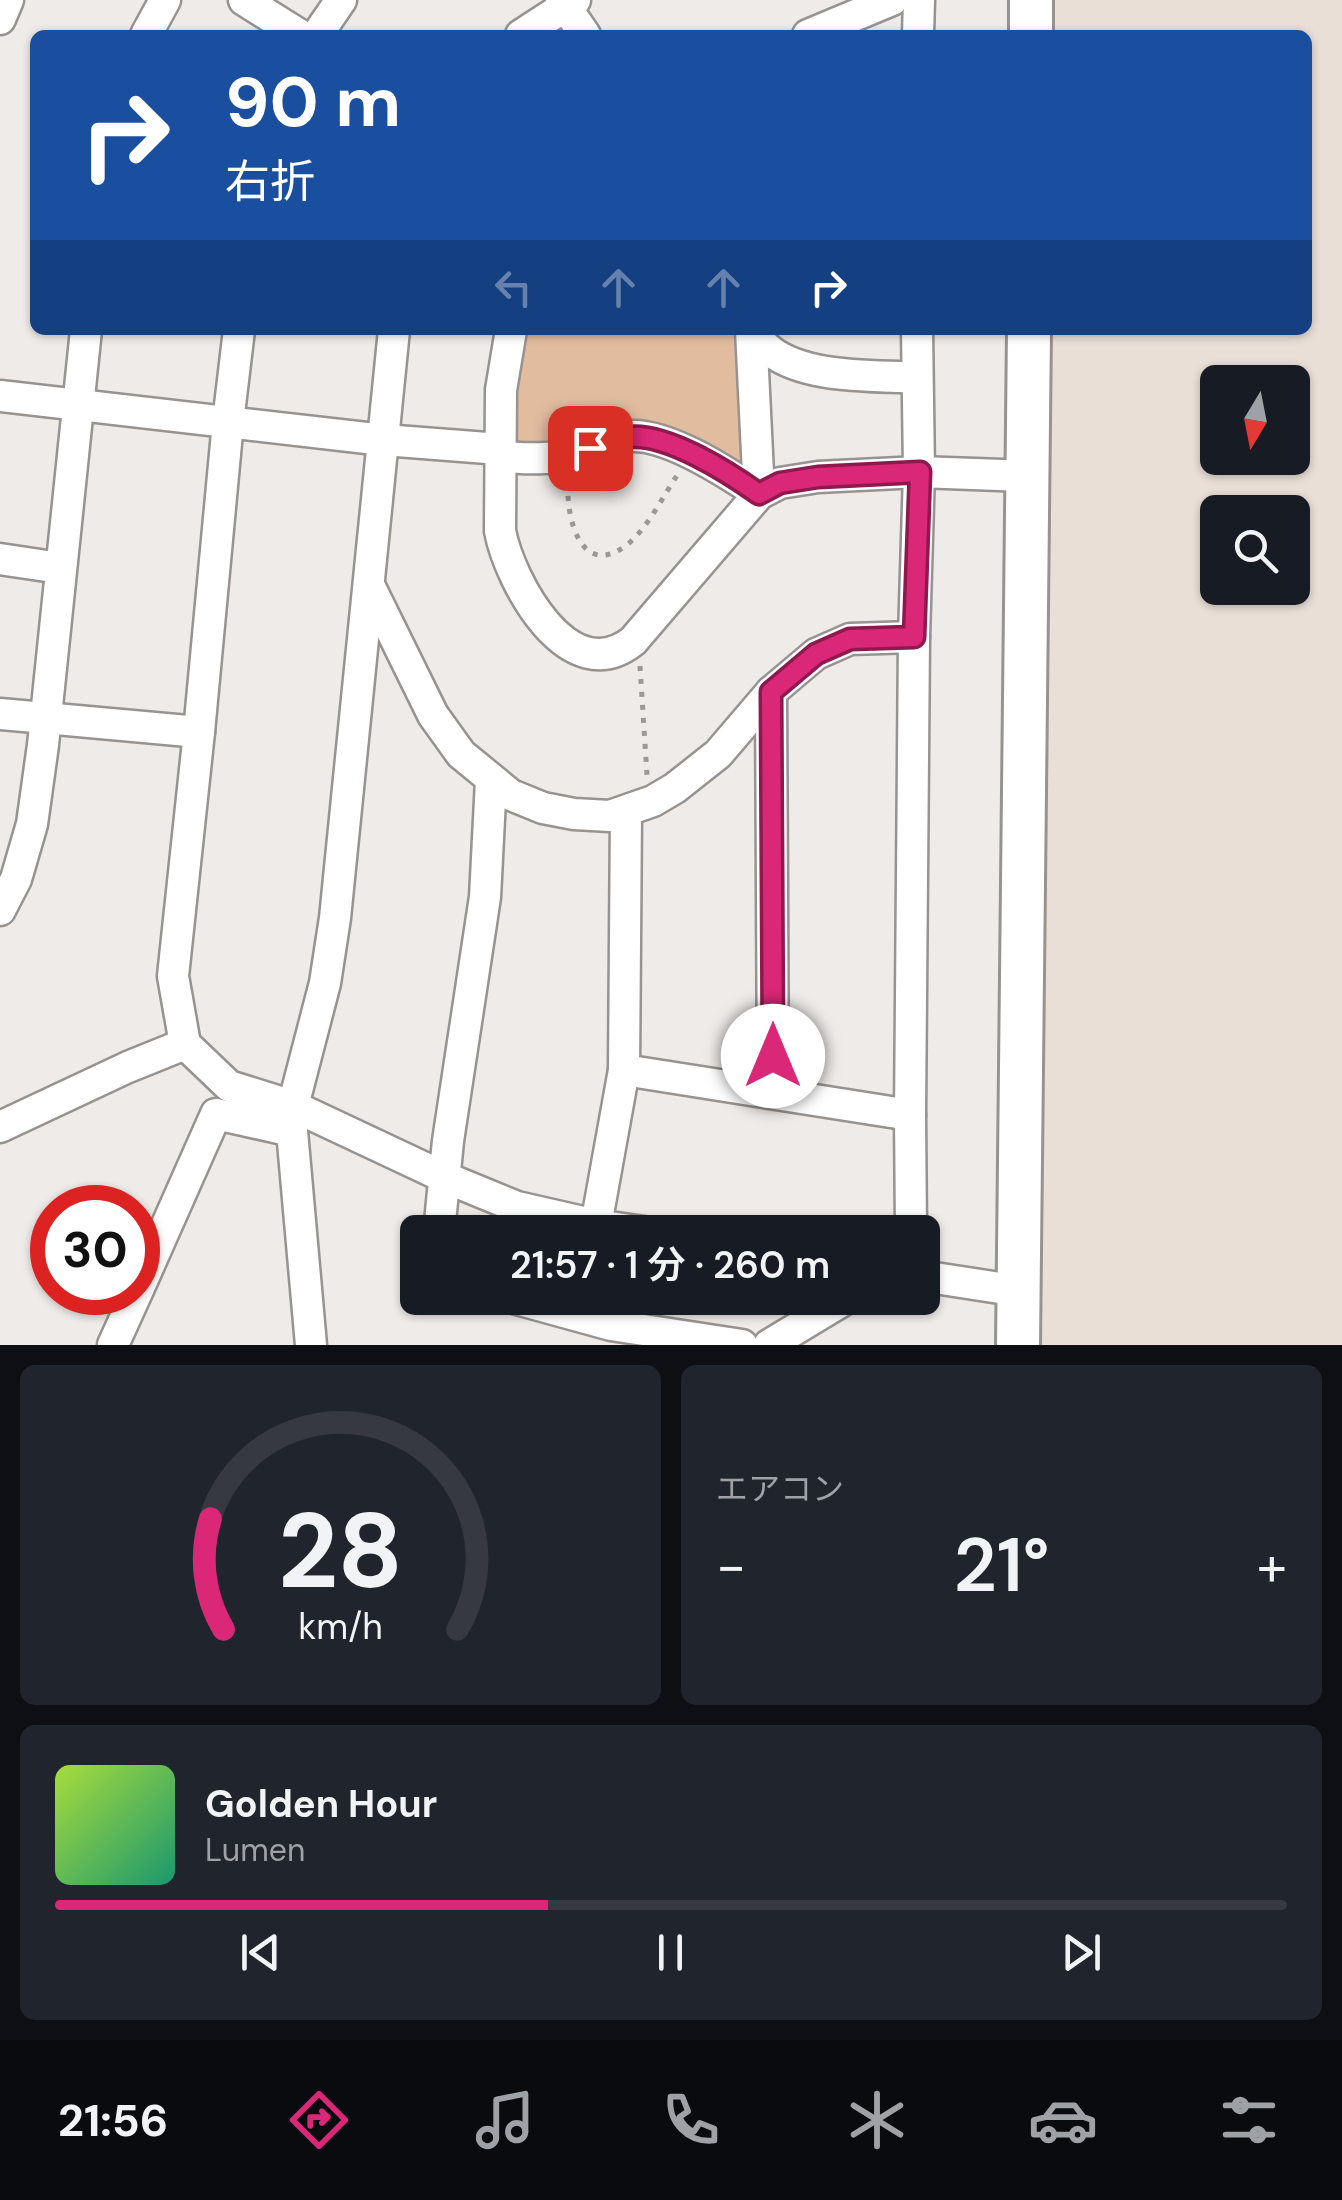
<!DOCTYPE html>
<html lang="ja">
<head>
<meta charset="utf-8">
<style>
	:root { --surface:#171b24; --page:#20242c; --text:#f1f3f6; --muted:#9ea1a6; --line:#363941; --accent:#db2777 }
	body { margin:0; font-family:"DM Sans","Noto Sans JP",sans-serif; background:var(--page); color:var(--text); height:100vh; display:flex; flex-direction:column; font-size:38px; white-space:nowrap }
	* { box-sizing:border-box; margin:0 }
	p { font-size:32px; color:var(--muted) }
	.icon { flex:none; width:55px; height:55px; fill:none; stroke:currentColor; stroke-width:2; stroke-linecap:round; stroke-linejoin:round }
	.map { position:relative; height:1345px; overflow:hidden }
	.details { display:flex; flex-direction:column; gap:20px; padding:20px; background:#0d0f14; flex:1 }
	.details>* { flex:none }
	.guide { position:absolute; left:30px; top:30px; width:1282px; height:305px; border-radius:15px; box-shadow:0 2px 8px #0004; background:#1a4fa0; color:#fff; overflow:hidden }
	.needle { width:65px; rotate:190deg }
	.tools { position:absolute; left:1200px; top:365px; display:grid; gap:20px }
	.tools a { display:grid; place-items:center; width:110px; height:110px; border-radius:15px; background:var(--surface); box-shadow:0 2px 8px #0004; font-size:50px }
	.speed { position:absolute; left:30px; top:1185px; display:flex; gap:20px; font-size:50px; font-weight:700; text-align:center }
	.speed>* { display:grid; place-content:center; width:130px; height:130px; border-radius:50%; background:var(--surface); box-shadow:0 2px 8px #0004; line-height:1 }
	.speed .limit { border:15px solid #d22; background:#fff; color:#111 }
	.pin { position:absolute; display:grid; place-items:center; width:85px; height:85px; color:#fff; margin:-42px; border-radius:20px; box-shadow:0 5px 15px #0006 }
	.me { position:absolute; width:110px; margin:-55px; rotate:0deg; stroke-linejoin:round; filter:drop-shadow(0 0 8px #0008) }
	.turn { display:flex; align-items:center; gap:35px; height:210px; padding:0 30px; font-size:45px }
	.turn .icon { width:130px; height:130px; stroke-width:2.5 }
	.turn b { display:block; font-size:70px; line-height:85px }
	.lanes { display:flex; align-items:center; height:95px; padding:0 30px; background:#0003; justify-content:center; gap:50px; direction:ltr }
	.lanes .off { opacity:.35 }
	.big { font-size:75px; font-weight:600; line-height:1.1 }
	.details .widget { flex:1; display:flex; flex-direction:column; justify-content:center; gap:15px; min-width:0; padding:0 35px; border-radius:15px; background:var(--page) }
	.details .dial { align-items:center; gap:0 }
	.dial svg { height:260px; overflow:visible; fill:none; stroke:var(--line); stroke-width:7; stroke-linecap:round; text-anchor:middle }
	.dial text { fill:var(--text); stroke:none }
	.song { display:flex; align-items:center; gap:30px }
	.cover { width:120px; height:120px; border-radius:15px; background:linear-gradient(135deg,hsl(80 70% 55%),hsl(160 70% 35%)) }
	.played { height:10px; border-radius:5px; background:linear-gradient(90deg,var(--accent) 40%,var(--line) 40%) }
	.keys { display:flex; justify-content:space-around; direction:ltr }
	.heat { display:flex; justify-content:space-between; align-items:center; font-size:55px; direction:ltr }
	.details .tiles { flex:1; display:grid; gap:20px; grid-template-columns:1fr 1fr }
	.widget:last-child { grid-column:span 2 }
	.trip { position:absolute; left:400px; top:1215px; width:540px; height:100px; border-radius:15px; background:var(--surface); box-shadow:0 2px 8px #0004; font-weight:600; line-height:100px; text-align:center }
	.menu { display:flex; height:160px; justify-content:space-around; align-items:center; background:#090b0e; color:var(--muted) }
	.menu .icon { width:70px; height:70px }
	.menu .on { color:var(--accent) }
	.menu b { font-size:45px; color:var(--text) }
	.map>svg:first-child { display:block }
	.built { fill:#e9dfd7; fill-rule:evenodd }
	.green { fill:#e2bc9f }
	.lines { fill:none; stroke-linecap:round; stroke-linejoin:round }
	.street-casing { stroke:#969390; stroke-width:35 }
	.secondary-casing { stroke:#969390; stroke-width:48 }
	.path { stroke:#9b9896; stroke-width:5; stroke-dasharray:5 8; stroke-linecap:butt }
	.street { stroke:#fff; stroke-width:30 }
	.secondary { stroke:#fff; stroke-width:42 }
	.route-casing { stroke:#8e194d; stroke-width:25 }
	.route { stroke:#db2777; stroke-width:18 }
</style>
</head>
<body>
<div class="map">
<svg width="1342" height="1345" viewBox="0 0 1342 1345">
	<rect width="100%" height="100%" fill="#efebe8"/>
	<!-- built -->
	<path class="built" d="M1038,0H1342V1345H1031L1037,330H1308V35H1038ZM1218,382H1292V458H1218ZM1218,512H1292V588H1218Z"/>
	<!-- green -->
	<path class="green" d="M524,330H739L752,458L739,471L658,429L560,448L520,445C504,417 518,361 524,330Z"/>
	<g class="lines">
		<!-- street casing -->
		<g class="street-casing">
			<g id="street">
				<path d="M244,0L300,35"/>
				<path d="M561,0L585,35"/>
				<path d="M0,19L8,0"/>
				<path d="M146,35L165,0"/>
				<path d="M317,35L341,0"/>
				<path d="M521,35L575,0"/>
				<path d="M808,35L892,0"/>
				<path d="M918,35L919,0"/>
				<path d="M239,330L228,422L199,732L173,976L185,1044L229,1086L293,1106L444,1177L517,1207L596,1225L644,1232"/>
				<path d="M511,330L501,390L500,531C510,582 569,692 633,641L759,494L780,483L818,477L919,472L1028,476"/>
				<path d="M751,330L759,494"/>
				<path d="M752,332C757,338 763,345 769,350C805,379 873,375 917,378"/>
				<path d="M0,396L384,440L500,449"/>
				<path d="M500,457C523,458 548,460 571,455C591,450 610,437 631,436C669,434 728,473 759,494"/>
				<path d="M0,559L60,568"/>
				<path d="M370,587L433,715L461,754L511,795L543,808L574,814L610,816L653,801L675,788L718,754L771,692L816,654L850,639L914,637"/>
				<path d="M771,692L773,1092"/>
				<path d="M0,714L199,732"/>
				<path d="M0,910L16,879L32,824L43,745L86,330"/>
				<path d="M624,1070L910,1115"/>
				<path d="M0,1127L128,1067L185,1044"/>
				<path d="M596,1225L624,1070L626,812"/>
				<path d="M439,1232L448,1141L485,897L491,780"/>
				<path d="M911,1232L910,1115L914,637L919,472L917,330"/>
				<path d="M922,1276L1019,1291"/>
				<path d="M138,1290L216,1114L292,1131"/>
				<path d="M513,1298L611,1325L742,1345"/>
				<path d="M113,1345L137,1292"/>
				<path d="M311,1345L292,1131L293,1106L325,983L335,918L394,330"/>
				<path d="M769,1345L847,1298"/>
			</g>
		</g>
		<!-- secondary casing -->
		<g class="secondary-casing">
			<g id="secondary">
				<path d="M1031,35V0"/>
				<path d="M1018,1345L1029,330"/>
			</g>
		</g>
		<!-- path -->
		<g class="path">
			<path d="M568,483C566,518 581,581 628,544C649,526 663,496 678,474"/>
			<path d="M640,666L647,775"/>
		</g>
		<!-- street -->
		<use href="#street" class="street"/>
		<!-- secondary -->
		<use href="#secondary" class="secondary"/>
	</g>
	<g class="lines">
		<!-- route casing -->
		<g class="route-casing">
			<path id="route" d="M590,448C602,443 615,438 629,437C667,433 728,472 759,494L780,483L818,477L920,472L914,637L850,639L816,654L771,692L773,1056"/>
		</g>
		<!-- route -->
		<use href="#route" class="route"/>
	</g>
</svg>
<div class="tools">
<a><svg class="needle" viewBox="-14 -14 28 28"><path d="M0-13l5 13h-10z" fill="#e53935"/><path d="M0 13l5-13h-10z" fill="#9ea1a6"/></svg></a>
<a><svg class="icon" aria-label="search" viewBox="0 0 24 24"><circle cx="10" cy="10" r="6"/><path d="M15 15l6 6"/></svg></a>
</div>
<div class="speed"><div class="limit">30</div></div>
<div class="pin" style="left:590px;top:448px;background:#d93025"><svg class="icon" aria-label="arrive" viewBox="0 0 24 24"><path d="M6 21V4h12l-3 4 3 4H6"/></svg></div>
<svg class="me" style="left:773px;top:1056px" viewBox="-20 -20 40 40"><circle r="19" fill="#fff"/><path d="M0-13L10 11 0 6-10 11z" fill="#db2777"/></svg>
<div class="trip">21:57 · 1 分 · 260 m</div>
<div class="guide">
<div class="turn"><svg class="icon" aria-label="right" viewBox="0 0 24 24"><path d="M7 20v-9h11M14 6l5 5-5 5"/></svg><div><b>90 m</b>右折</div></div>
<div class="lanes"><svg class="icon off" aria-label="left" viewBox="0 0 24 24"><path d="M17 20v-9H6M10 6l-5 5 5 5"/></svg><svg class="icon off" aria-label="ahead" viewBox="0 0 24 24"><path d="M12 20V5M6 11l6-6 6 6"/></svg><svg class="icon off" aria-label="ahead" viewBox="0 0 24 24"><path d="M12 20V5M6 11l6-6 6 6"/></svg><svg class="icon" aria-label="right" viewBox="0 0 24 24"><path d="M7 20v-9h11M14 6l5 5-5 5"/></svg></div>
</div>
</div>
<section class="details">
<div class="tiles">
<div class="widget dial"><svg viewBox="0 0 100 80">
<path d="M14 69A42 42 0 1 1 86 69"/>
<path d="M14 69A42 42 0 0 1 10 35" stroke="#db2777"/>
<text x="50" y="56" font-size="32" font-weight="700">28</text>
<text x="50" y="72" font-size="11">km/h</text>
</svg></div>
<div class="widget"><p>エアコン</p>
<div class="heat"><a>−</a><b class="big">21°</b><a>+</a></div>
</div>
<div class="widget">
<div class="song"><i class="cover"></i><div><b>Golden Hour</b><p>Lumen</p></div></div>
<div class="played"></div>
<div class="keys"><svg class="icon" aria-label="previous" viewBox="0 0 24 24"><path d="M18 5L8 12l10 7zM5 5v14"/></svg><svg class="icon" aria-label="pause" viewBox="0 0 24 24"><path d="M8 5v14M16 5v14"/></svg><svg class="icon" aria-label="next" viewBox="0 0 24 24"><path d="M6 5l10 7-10 7zM19 5v14"/></svg></div>
</div>
</div>
</section>
<nav class="menu">
<b>21:56</b>
<svg class="icon on" aria-label="directions" viewBox="0 0 24 24"><path d="M12 3l9 9-9 9-9-9zM9 14v-3h6M13 9l2 2-2 2"/></svg>
<svg class="icon" aria-label="music" viewBox="0 0 24 24"><path d="M9 18V5l10-2v13"/><circle cx="6" cy="18" r="3"/><circle cx="16" cy="16" r="3"/></svg>
<svg class="icon" aria-label="phone" viewBox="0 0 24 24"><path d="M5 4h4l2 5-3 2q2 4 5 5l2-3 5 2v4C11 20 4 13 5 4z"/></svg>
<svg class="icon" aria-label="climate" viewBox="0 0 24 24"><path d="M12 3v18M4 7l16 10M4 17L20 7"/></svg>
<svg class="icon" aria-label="car" viewBox="0 0 24 24"><path d="M5 17H2v-5l4-1 3-4h7l3 4 3 1v5h-3M9 17h6M6 11h13"/><circle cx="7" cy="17" r="2"/><circle cx="17" cy="17" r="2"/></svg>
<svg class="icon" aria-label="filters" viewBox="0 0 24 24"><path d="M4 7h16M4 17h16"/><circle cx="9" cy="7" r="2"/><circle cx="15" cy="17" r="2"/></svg>
</nav>
</body>
</html>
